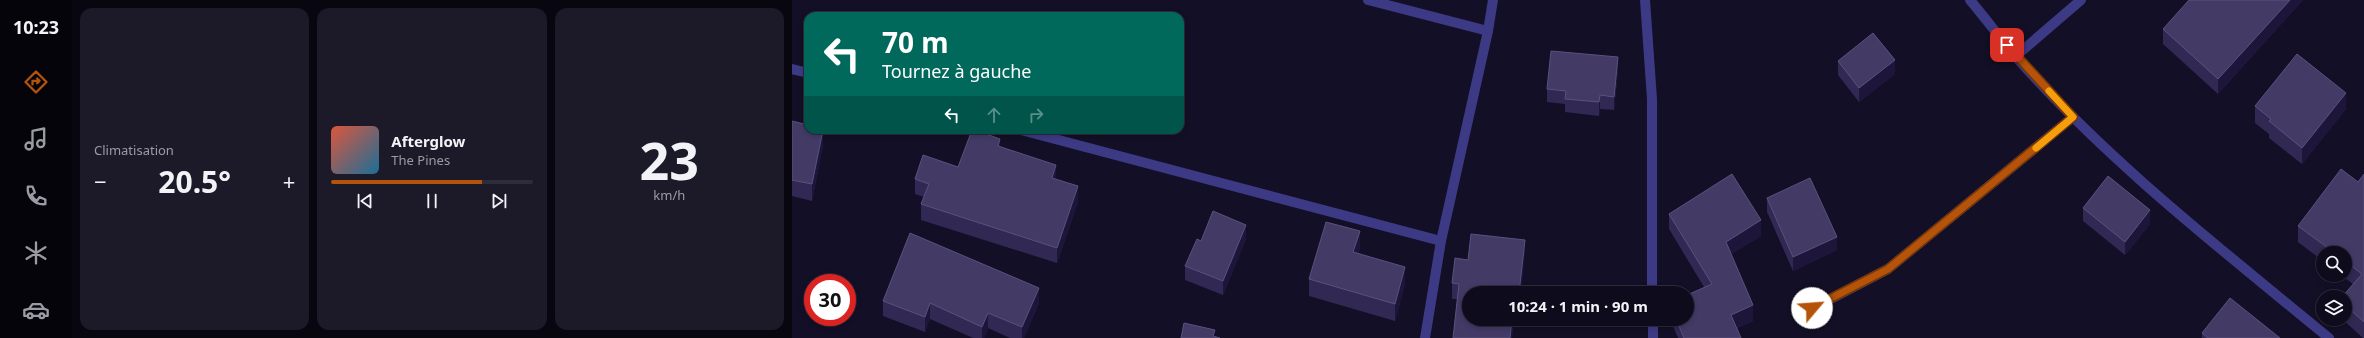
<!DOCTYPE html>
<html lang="fr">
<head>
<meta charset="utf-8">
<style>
	:root { --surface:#0e0b1c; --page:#1c1929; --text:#f1f3f6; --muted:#9b9ba3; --line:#2e2b3b; --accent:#b45309 }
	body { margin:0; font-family:"Noto Sans",sans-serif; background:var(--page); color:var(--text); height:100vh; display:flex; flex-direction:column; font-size:15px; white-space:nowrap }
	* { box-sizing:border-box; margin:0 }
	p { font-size:13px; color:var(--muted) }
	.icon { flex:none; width:22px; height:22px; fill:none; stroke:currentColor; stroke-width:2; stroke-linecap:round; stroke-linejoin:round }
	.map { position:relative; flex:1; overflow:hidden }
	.drawer { display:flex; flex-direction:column; gap:8px; padding:8px; background:#08060f; width:720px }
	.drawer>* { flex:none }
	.banner { position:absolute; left:12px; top:12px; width:380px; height:122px; border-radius:12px; box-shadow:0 2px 6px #0003,0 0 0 1px var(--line); background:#00695c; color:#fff; overflow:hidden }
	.tools { position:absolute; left:1524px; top:246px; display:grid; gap:8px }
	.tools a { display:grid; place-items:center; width:36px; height:36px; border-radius:50%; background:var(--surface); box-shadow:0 2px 6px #0003,0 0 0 1px var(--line); font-size:20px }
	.speed { position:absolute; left:12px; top:274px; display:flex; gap:8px; font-size:20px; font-weight:700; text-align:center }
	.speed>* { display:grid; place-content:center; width:52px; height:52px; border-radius:50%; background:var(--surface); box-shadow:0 2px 6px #0003,0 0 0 1px var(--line); line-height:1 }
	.speed .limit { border:6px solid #d22; background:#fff; color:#111 }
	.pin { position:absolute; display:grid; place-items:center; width:34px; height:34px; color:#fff; margin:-17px; border-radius:8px; box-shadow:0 2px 6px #0006 }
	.me { position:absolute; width:44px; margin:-22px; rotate:63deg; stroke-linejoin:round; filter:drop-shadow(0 0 3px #0008) }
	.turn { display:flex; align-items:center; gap:14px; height:84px; padding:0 12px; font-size:18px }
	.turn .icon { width:52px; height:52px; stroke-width:2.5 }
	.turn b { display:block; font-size:28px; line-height:34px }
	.lanes { display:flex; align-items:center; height:38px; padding:0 12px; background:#0003; justify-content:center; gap:20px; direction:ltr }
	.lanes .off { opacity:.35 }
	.big { font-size:30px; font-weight:700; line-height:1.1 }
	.drawer .tile { flex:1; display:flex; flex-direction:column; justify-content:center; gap:6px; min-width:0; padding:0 14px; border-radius:12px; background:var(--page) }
	.drawer .dial { align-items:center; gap:0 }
	.dial b { font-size:52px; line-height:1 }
	.song { display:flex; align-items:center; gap:12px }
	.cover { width:48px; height:48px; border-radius:6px; background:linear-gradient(135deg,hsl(10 70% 55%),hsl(200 70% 35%)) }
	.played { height:4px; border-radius:2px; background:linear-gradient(90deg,var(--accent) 75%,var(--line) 75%) }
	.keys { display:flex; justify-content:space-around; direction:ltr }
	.heat { display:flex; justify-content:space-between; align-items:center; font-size:22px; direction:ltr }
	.drawer .tiles { flex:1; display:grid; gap:8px; grid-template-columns:repeat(3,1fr) }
	.trip { position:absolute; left:670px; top:286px; width:232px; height:40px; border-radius:20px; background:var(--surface); box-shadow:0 2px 6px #0003,0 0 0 1px var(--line); font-weight:700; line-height:40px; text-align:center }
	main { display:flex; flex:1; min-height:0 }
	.menu { display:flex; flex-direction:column; width:72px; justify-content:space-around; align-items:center; background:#06040b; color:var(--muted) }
	.menu .icon { width:28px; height:28px }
	.menu .selected { color:var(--accent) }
	.menu b { font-size:18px; color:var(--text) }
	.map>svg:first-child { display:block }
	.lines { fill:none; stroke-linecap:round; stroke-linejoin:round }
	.street { stroke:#3d3a85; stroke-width:10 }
	.wall { fill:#312854 }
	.shaded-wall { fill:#1d163a }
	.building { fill:#433a66; stroke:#5a527e }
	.route-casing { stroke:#753606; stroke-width:10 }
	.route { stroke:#b45309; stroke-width:7 }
	.slow { stroke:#f59e0b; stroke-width:7 }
</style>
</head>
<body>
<main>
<nav class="menu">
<b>10:23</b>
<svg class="icon selected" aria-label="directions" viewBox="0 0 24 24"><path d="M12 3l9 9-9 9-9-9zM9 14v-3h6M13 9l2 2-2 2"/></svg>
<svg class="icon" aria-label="music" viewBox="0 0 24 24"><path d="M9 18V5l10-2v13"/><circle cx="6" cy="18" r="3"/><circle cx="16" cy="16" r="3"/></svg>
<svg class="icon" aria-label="phone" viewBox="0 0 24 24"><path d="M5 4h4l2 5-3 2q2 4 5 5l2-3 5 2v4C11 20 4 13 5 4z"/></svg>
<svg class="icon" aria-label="climate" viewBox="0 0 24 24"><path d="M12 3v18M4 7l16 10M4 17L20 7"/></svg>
<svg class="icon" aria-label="car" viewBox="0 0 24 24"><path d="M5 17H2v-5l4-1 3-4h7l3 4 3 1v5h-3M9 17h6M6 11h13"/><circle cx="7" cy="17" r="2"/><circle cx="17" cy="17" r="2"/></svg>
</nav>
<section class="drawer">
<div class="tiles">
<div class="tile"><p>Climatisation</p>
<div class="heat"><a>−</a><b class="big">20.5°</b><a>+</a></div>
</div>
<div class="tile">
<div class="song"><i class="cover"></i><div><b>Afterglow</b><p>The Pines</p></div></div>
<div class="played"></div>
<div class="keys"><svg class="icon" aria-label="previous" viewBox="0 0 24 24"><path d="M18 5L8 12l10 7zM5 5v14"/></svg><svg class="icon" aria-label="pause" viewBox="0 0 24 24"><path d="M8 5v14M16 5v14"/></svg><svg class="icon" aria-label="next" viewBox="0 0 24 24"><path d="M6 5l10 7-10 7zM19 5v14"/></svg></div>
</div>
<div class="tile dial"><b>23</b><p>km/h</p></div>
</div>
</section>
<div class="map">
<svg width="1572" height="338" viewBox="0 0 1572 338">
	<rect width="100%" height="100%" fill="#130f26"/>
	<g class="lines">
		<!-- street -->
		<g class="street">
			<path d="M576,0L696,31"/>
			<path d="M853,0L860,99V293"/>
			<path d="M1178,0C1194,19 1208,38 1224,57C1317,162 1429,249 1537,338"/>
			<path d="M1224,56L1289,0"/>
			<path d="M0,69L16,73"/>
			<path d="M229,130L649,241"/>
			<path d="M1008,315L1096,269L1281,117"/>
			<path d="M861,319V338"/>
			<path d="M633,338L649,241L696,31L701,0"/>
		</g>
	</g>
	<!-- wall -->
	<g class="wall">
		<path d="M1511,0L1426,94L1371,44V29Z"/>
		<path d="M1046,61L1103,74L1067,102L1046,75Z"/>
		<path d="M826,71L822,110L808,109L807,116L773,112V104L755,102V89Z"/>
		<path d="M1463,106L1554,109L1510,164L1477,138V134L1463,123Z"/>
		<path d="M0,121L31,130V145L20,201L0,196Z"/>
		<path d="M208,147L264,179L286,202L265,263L129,220V204L132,197L123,194V179L166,167Z"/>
		<path d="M1572,174V338H1571L1550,319H1553V297L1561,284L1549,275H1553V253H1531V261L1506,242V226L1566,182Z"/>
		<path d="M975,198L1045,250L1001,271L975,212Z"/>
		<path d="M1291,208L1358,224L1333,255L1291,221Z"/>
		<path d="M877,214L969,236L939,254L961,321L945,328L949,338H886L878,319H895L912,287L877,229Z"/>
		<path d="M454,239L431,295L393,280V266L409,241Z"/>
		<path d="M568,248L566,254L613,284L603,321L517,296V279Z"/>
		<path d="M733,255L677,319H726L725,324L721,323L720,338H661L665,299H660V283L676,260Z"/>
		<path d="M91,301L247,303L232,338H218L196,328L192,338H181L138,319L133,332L91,316Z"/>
		<path d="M1410,333L1488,338H1410Z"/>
	</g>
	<!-- shaded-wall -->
	<g class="shaded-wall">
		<path d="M1498,0H1511L1426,94V79Z"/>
		<path d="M389,31V48L388,51V34Z"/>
		<path d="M826,57V71L822,110V97Z"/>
		<path d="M1103,60V74L1067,102V88Z"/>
		<path d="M1554,93V109L1510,164V148Z"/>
		<path d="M808,95V109L807,116V102Z"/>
		<path d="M31,130V145L20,201V184Z"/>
		<path d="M208,139V154L206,146Z"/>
		<path d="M264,165V181L260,178Z"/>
		<path d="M286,186V202L265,263V248Z"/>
		<path d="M1358,210V224L1333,255V242Z"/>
		<path d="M969,220V236L934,257V242Z"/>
		<path d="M454,225V239L431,295V281Z"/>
		<path d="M568,231V248L561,269V252Z"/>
		<path d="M1045,237V250L1001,271V257Z"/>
		<path d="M733,240V255L729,293H727Z"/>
		<path d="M613,267V284L603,321V304Z"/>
		<path d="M247,288V303L232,338H230V327Z"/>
		<path d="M138,303V319L133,332V317Z"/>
		<path d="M961,305V321L939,330V315Z"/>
		<path d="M196,313V328L192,338H190V327Z"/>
		<path d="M720,319H721V323L720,338H718Z"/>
	</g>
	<!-- building -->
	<g class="building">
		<path d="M1397,0H1498L1426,79L1371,29Z"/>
		<path d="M1081,33L1103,60L1067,88L1046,61Z"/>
		<path d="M759,51L826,57L822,97L808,95L807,102L773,99L774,91L755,89Z"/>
		<path d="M1505,54L1554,93L1510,148L1477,121L1479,119L1463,106Z"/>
		<path d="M0,121L16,125V130H31L20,184L0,180Z"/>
		<path d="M180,130H183L208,139L206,146L264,165L260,178L286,186L265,248L129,204L137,184L123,179L131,155L166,167Z"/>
		<path d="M1549,169L1566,182L1572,174V322L1553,305V297H1550L1570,274L1553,261V253H1543L1506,226Z"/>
		<path d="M940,174L969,220L934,242L961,305L939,315L949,338H892L884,319H895V295L920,284L877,214Z"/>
		<path d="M1316,176L1358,210L1333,242L1291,208Z"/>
		<path d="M1018,178L1045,237L1001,257L975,198Z"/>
		<path d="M421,211L454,225L431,281L393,266L405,239L409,241Z"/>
		<path d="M534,222L568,231L561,252L613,267L603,304L517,279Z"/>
		<path d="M118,233L247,288L230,327L196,313L190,327L138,303L133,317L91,301Z"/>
		<path d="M679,234L733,240L727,293H677V319H720L718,338H661L667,284L660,283L663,258L676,260Z"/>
		<path d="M1438,298L1488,338H1416L1410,333Z"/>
		<path d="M392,323L423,330L421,336L428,338H389Z"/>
	</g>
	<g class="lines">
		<!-- route casing -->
		<g class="route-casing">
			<path id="route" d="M1020,308L1096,269L1281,117L1215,45"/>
		</g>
		<!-- route -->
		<use href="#route" class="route"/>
		<!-- slow -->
		<path class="slow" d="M1244,148L1281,117L1257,91"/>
	</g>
</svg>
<div class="tools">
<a><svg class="icon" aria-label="search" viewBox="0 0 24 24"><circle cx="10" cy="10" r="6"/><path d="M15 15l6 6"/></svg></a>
<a><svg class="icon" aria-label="layers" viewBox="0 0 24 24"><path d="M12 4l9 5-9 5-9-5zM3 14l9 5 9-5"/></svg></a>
</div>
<div class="speed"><div class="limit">30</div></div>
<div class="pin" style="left:1215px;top:45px;background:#d93025"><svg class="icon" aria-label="arrive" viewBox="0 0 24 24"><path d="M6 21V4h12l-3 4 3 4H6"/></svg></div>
<svg class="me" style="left:1020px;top:308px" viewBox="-20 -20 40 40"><circle r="19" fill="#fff"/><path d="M0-13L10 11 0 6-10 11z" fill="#b45309"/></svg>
<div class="trip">10:24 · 1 min · 90 m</div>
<div class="banner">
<div class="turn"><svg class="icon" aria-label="left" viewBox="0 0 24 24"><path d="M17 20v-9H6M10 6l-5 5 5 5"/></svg><div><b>70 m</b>Tournez à gauche</div></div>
<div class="lanes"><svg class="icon" aria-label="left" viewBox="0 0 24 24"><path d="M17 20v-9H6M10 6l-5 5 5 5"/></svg><svg class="icon off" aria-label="ahead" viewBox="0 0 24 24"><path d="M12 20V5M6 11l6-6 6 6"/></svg><svg class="icon off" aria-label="right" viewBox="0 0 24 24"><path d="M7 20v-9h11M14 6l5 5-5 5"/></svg></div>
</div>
</div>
</main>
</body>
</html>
